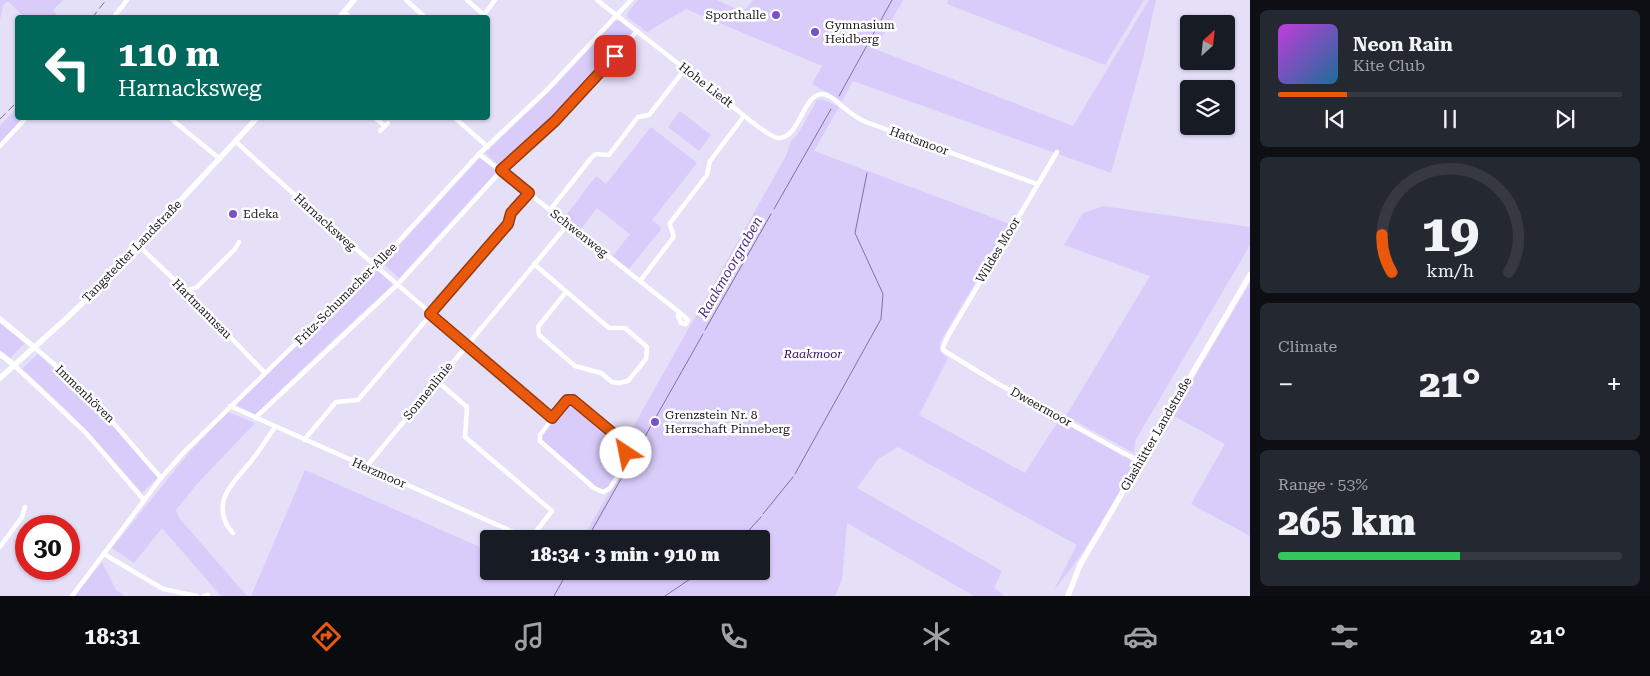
<!DOCTYPE html>
<html lang="en">
<head>
<meta charset="utf-8">
<style>
	:root { --surface:#171b24; --page:#242831; --text:#f1f3f6; --muted:#9ea1a6; --line:#363941; --accent:#ea580c }
	body { margin:0; font-family:"Roboto Serif",serif; background:var(--page); color:var(--text); height:100vh; display:flex; flex-direction:column; font-size:19px; white-space:nowrap }
	* { box-sizing:border-box; margin:0 }
	p { font-size:16px; color:var(--muted) }
	.icon { flex:none; width:28px; height:28px; fill:none; stroke:currentColor; stroke-width:2; stroke-linecap:round; stroke-linejoin:round }
	.map { position:relative; flex:1; overflow:hidden }
	.details { display:flex; flex-direction:column; gap:10px; padding:10px; background:#0d0f14; width:400px }
	.details>* { flex:none }
	.guide { position:absolute; left:15px; top:15px; width:475px; height:105px; border-radius:5px; box-shadow:0 1px 4px #0004; background:#00695c; color:#fff; overflow:hidden }
	.needle { width:32px; rotate:27deg }
	.controls { position:absolute; left:1180px; top:15px; display:grid; gap:10px }
	.controls a { display:grid; place-items:center; width:55px; height:55px; border-radius:5px; background:var(--surface); box-shadow:0 1px 4px #0004; font-size:25px }
	.speed { position:absolute; left:15px; top:515px; display:flex; gap:10px; font-size:25px; font-weight:700; text-align:center }
	.speed>* { display:grid; place-content:center; width:65px; height:65px; border-radius:50%; background:var(--surface); box-shadow:0 1px 4px #0004; line-height:1 }
	.speed .limit { border:8px solid #d22; background:#fff; color:#111 }
	.pin { position:absolute; display:grid; place-items:center; width:42px; height:42px; color:#fff; margin:-21px; border-radius:10px; box-shadow:0 2px 8px #0006 }
	.me { position:absolute; width:55px; margin:-28px; rotate:326deg; stroke-linejoin:round; filter:drop-shadow(0 0 4px #0008) }
	.turn { display:flex; align-items:center; gap:18px; height:105px; padding:0 20px; font-size:22px }
	.turn .icon { width:65px; height:65px; stroke-width:2.5 }
	.turn b { display:block; font-size:35px; line-height:42px }
	.big { font-size:38px; font-weight:800; line-height:1.1 }
	.details .tile { flex:1; display:flex; flex-direction:column; justify-content:center; gap:8px; min-width:0; padding:0 18px; border-radius:8px; background:var(--page) }
	.details .dial { align-items:center; gap:0 }
	.dial svg { height:130px; overflow:visible; fill:none; stroke:var(--line); stroke-width:7; stroke-linecap:round; text-anchor:middle }
	.dial text { fill:var(--text); stroke:none }
	.song { display:flex; align-items:center; gap:15px }
	.cover { width:60px; height:60px; border-radius:8px; background:linear-gradient(135deg,hsl(290 70% 55%),hsl(200 70% 35%)) }
	.played { height:5px; border-radius:2px; background:linear-gradient(90deg,var(--accent) 20%,var(--line) 20%) }
	.keys { display:flex; justify-content:space-around; direction:ltr }
	.heat { display:flex; justify-content:space-between; align-items:center; font-size:28px; direction:ltr }
	.charge { height:8px; border-radius:4px; background:linear-gradient(90deg,#34c759 53%,var(--line) 0) }
	.trip { position:absolute; left:480px; top:530px; width:290px; height:50px; border-radius:5px; background:var(--surface); box-shadow:0 1px 4px #0004; font-weight:800; line-height:50px; text-align:center }
	.menu { display:flex; height:80px; justify-content:space-around; align-items:center; background:#090b0e; color:var(--muted) }
	.menu .icon { width:35px; height:35px }
	.menu .selected { color:var(--accent) }
	.menu b { font-size:22px; color:var(--text) }
	main { display:flex; flex:1; min-height:0 }
	.map>svg:first-child { display:block }
	.green { fill:#d9ccfb }
	.lines { fill:none; stroke-linecap:round; stroke-linejoin:round }
	.stream { stroke:#7f6fa7; stroke-width:1 }
	.minor { stroke:#fff; stroke-width:4.5 }
	.tertiary { stroke:#fff; stroke-width:5.5 }
	.rail { stroke:#777383; stroke-width:1; stroke-dasharray:8 4; stroke-linecap:butt }
	.route-casing { stroke:#983908; stroke-width:12 }
	.route { stroke:#ea580c; stroke-width:9 }
	.poi-dot { fill:#7d50c9; stroke:#fff; stroke-width:2 }
	.labels { text-anchor:middle; stroke-width:5; stroke-linejoin:round; paint-order:stroke }
	.poi-label { font-size:12px; fill:#1b1821; stroke:#fff; text-anchor:start }
	.street-label { font-size:12px; fill:#1b1821; stroke:#fff }
	.park-label { font-size:12px; font-style:italic; fill:#350b66; stroke:#fff }
	.water-label { font-size:14px; font-style:italic; fill:#502e87; stroke:#fff }
</style>
</head>
<body>
<main>
<div class="map">
<svg width="1250" height="596" viewBox="0 0 1250 596">
	<rect width="100%" height="100%" fill="#e5dff8"/>
	<!-- green -->
	<g class="green">
		<path d="M0,0H63L53,10L59,17H24L8,1L3,5L0,20Z"/>
		<path d="M638,0H717L743,12L753,0H903L875,49L1073,126L1149,0H1156L1142,62L1111,173L853,81L842,101L812,84L822,66L686,9L647,32L627,17L628,12Z"/>
		<path d="M948,0H1144L1105,65L947,4Z"/>
		<path d="M615,21H620L634,33L502,168L485,153L554,87Z"/>
		<path d="M822,99L839,107L814,151L1010,224L940,342L941,353L948,358L919,415L1025,473L1059,420L1124,457L1126,455L1132,460L1134,465C1109,510 1087,551 1054,590L1077,545L898,447L878,459L857,488L1002,571L994,588L1003,594L1002,596H974L847,523L842,580L835,596H251L305,470L489,551V571H536L557,580L563,571H761V539H582L633,452L628,436L786,156L791,141L798,134L817,100Z"/>
		<path d="M17,107L18,118H23L0,143V126Z"/>
		<path d="M680,111L711,135L699,151L668,127Z"/>
		<path d="M651,127L697,163L652,220L662,228L629,269L613,256L630,234L597,208L580,230L564,218L596,176L606,184Z"/>
		<path d="M480,158L497,171L399,278L383,263Z"/>
		<path d="M1103,206L1250,227V245L1135,441L1134,453L1066,416L1150,276L1064,245L1083,213Z"/>
		<path d="M376,268L393,284C347,327 300,370 256,415L236,405L288,353Z"/>
		<path d="M1250,283V536L1191,504L1225,444L1172,415Z"/>
		<path d="M0,323L25,343L10,358L0,350Z"/>
		<path d="M38,354L115,427L158,477L142,493C105,449 66,407 22,369Z"/>
		<path d="M570,402L618,440C630,454 618,478 606,489H601L597,487L541,439L543,433L568,404Z"/>
		<path d="M228,412L255,423L196,485L176,510L179,518L246,595L250,596H221L162,528L134,563L112,548L188,454Z"/>
		<path d="M102,562L116,590L125,596H75Z"/>
	</g>
	<g class="lines">
		<!-- stream -->
		<g class="stream">
			<path d="M839,96L892,0"/>
			<path d="M774,209L831,109"/>
			<path d="M705,330L771,214"/>
			<path d="M795,474L881,319L883,294L855,233L867,173"/>
			<path d="M763,514L793,477"/>
			<path d="M587,539L703,334"/>
			<path d="M741,539L761,517"/>
			<path d="M554,596L568,571"/>
			<path d="M665,596L702,571"/>
		</g>
		<!-- minor -->
		<g class="minor">
			<path d="M406,0L426,18"/>
			<path d="M467,0L484,15L495,0"/>
			<path d="M597,0C640,34 683,67 726,101C736,109 768,137 778,138C800,139 802,95 822,94C832,94 839,105 847,110C853,115 859,119 866,122L1037,184"/>
			<path d="M344,12L351,18"/>
			<path d="M113,18L127,0"/>
			<path d="M170,118L220,159"/>
			<path d="M375,118L385,126"/>
			<path d="M455,118L488,147"/>
			<path d="M380,131L388,123"/>
			<path d="M236,142L335,231L553,418L540,435V441L594,488L603,492L609,489C619,475 632,456 620,439L571,399L565,402L553,418"/>
			<path d="M0,146L26,118"/>
			<path d="M1057,152L948,336L943,347V350L995,382L1140,462"/>
			<path d="M479,154L679,312L678,316L681,323L686,324L688,320L679,312"/>
			<path d="M550,210L592,157L596,154L609,155L638,117L649,115L685,69"/>
			<path d="M139,246L186,291L265,373"/>
			<path d="M534,264L609,328H625L647,347L646,359L628,381L619,383L612,382L601,373L575,366L539,335L538,327L566,292"/>
			<path d="M640,281L673,238C675,232 669,229 670,223L707,175L710,161L744,116"/>
			<path d="M186,291L197,287L235,249L239,242"/>
			<path d="M34,347L61,370L102,410L161,478"/>
			<path d="M14,365L86,433L144,500"/>
			<path d="M437,381L467,407L465,437L552,511L530,539"/>
			<path d="M230,406L529,539"/>
			<path d="M255,418L397,285L501,171L571,104L637,31"/>
			<path d="M304,440L336,402L358,400L508,224L511,213L529,193"/>
			<path d="M366,467L568,224"/>
			<path d="M233,533C226,526 221,515 223,504C224,489 246,469 255,456C262,447 268,437 275,427"/>
			<path d="M0,547L22,517L25,507"/>
			<path d="M104,554L163,589L197,596"/>
			<path d="M72,596L161,478L185,451L376,266L479,154L547,90L631,0"/>
			<path d="M204,596L208,595"/>
		</g>
		<!-- tertiary -->
		<g class="tertiary">
			<path d="M339,18L354,0"/>
			<path d="M0,319L34,347"/>
			<path d="M0,354L14,365"/>
			<path d="M0,378L68,317L113,273L257,118"/>
			<path d="M1068,596L1080,565L1250,275"/>
		</g>
		<!-- rail -->
		<g class="rail">
			<path d="M92,18L106,0"/>
			<path d="M0,119L18,101"/>
		</g>
	</g>
	<g class="lines">
		<!-- route casing -->
		<g class="route-casing">
			<path id="route" d="M615,56L555,121L501,170L529,193L511,213L508,224L430,314L552,418L567,400H573L620,439L624,445L626,453"/>
		</g>
		<!-- route -->
		<use href="#route" class="route"/>
	</g>
	<!-- markers -->
	<g class="poi-dot">
		<circle cx="776" cy="15" r="5"/>
		<circle cx="815" cy="32" r="5"/>
		<circle cx="233" cy="214" r="5"/>
		<circle cx="655" cy="422" r="5"/>
	</g>
	<g class="labels">
		<!-- poi labels -->
		<g class="poi-label">
			<text x="766" y="19" text-anchor="end">Sporthalle</text>
			<text x="825" y="29">Gymnasium<tspan x="825" dy="14">Heidberg</tspan></text>
			<text x="243" y="218">Edeka</text>
			<text x="665" y="419">Grenzstein Nr. 8<tspan x="665" dy="14">Herrschaft Pinneberg</tspan></text>
		</g>
		<!-- street labels -->
		<g class="street-label">
			<text transform="translate(706 85) rotate(38)" y="4">Hohe Liedt</text>
			<text transform="translate(919 141) rotate(20)" y="4">Hattsmoor</text>
			<text transform="translate(325 222) rotate(42)" y="4">Harnacksweg</text>
			<text transform="translate(579 233) rotate(38)" y="4">Schwenweg</text>
			<text transform="translate(998 250) rotate(-59)" y="4">Wildes Moor</text>
			<text transform="translate(132 251) rotate(-46)" y="4">Tangstedter Landstraße</text>
			<text transform="translate(346 294) rotate(-45)" y="4">Fritz-Schumacher-Allee</text>
			<text transform="translate(202 309) rotate(45)" y="4">Hartmannsau</text>
			<text transform="translate(428 391) rotate(-51)" y="4">Sonnenlinie</text>
			<text transform="translate(85 394) rotate(44)" y="4">Immenhöven</text>
			<text transform="translate(1041 407) rotate(29)" y="4">Dweermoor</text>
			<text transform="translate(1156 434) rotate(-60)" y="4">Glashütter Landstraße</text>
			<text transform="translate(379 473) rotate(24)" y="4">Herzmoor</text>
		</g>
		<!-- park labels -->
		<g class="park-label">
			<text x="813" y="358">Raakmoor</text>
		</g>
		<!-- water labels -->
		<g class="water-label">
			<text transform="translate(730 267) rotate(-60)" y="5">Raakmoorgraben</text>
		</g>
	</g>
</svg>
<div class="controls">
<a><svg class="needle" viewBox="-14 -14 28 28"><path d="M0-13l5 13h-10z" fill="#e53935"/><path d="M0 13l5-13h-10z" fill="#9ea1a6"/></svg></a>
<a><svg class="icon" aria-label="layers" viewBox="0 0 24 24"><path d="M12 4l9 5-9 5-9-5zM3 14l9 5 9-5"/></svg></a>
</div>
<div class="speed"><div class="limit">30</div></div>
<div class="pin" style="left:615px;top:56px;background:#d93025"><svg class="icon" aria-label="arrive" viewBox="0 0 24 24"><path d="M6 21V4h12l-3 4 3 4H6"/></svg></div>
<svg class="me" style="left:626px;top:453px" viewBox="-20 -20 40 40"><circle r="19" fill="#fff"/><path d="M0-13L10 11 0 6-10 11z" fill="#ea580c"/></svg>
<div class="trip">18:34 · 3 min · 910 m</div>
<div class="guide">
<div class="turn"><svg class="icon" aria-label="left" viewBox="0 0 24 24"><path d="M17 20v-9H6M10 6l-5 5 5 5"/></svg><div><b>110 m</b>Harnacksweg</div></div>
</div>
</div>
<section class="details">
<div class="tile">
<div class="song"><i class="cover"></i><div><b>Neon Rain</b><p>Kite Club</p></div></div>
<div class="played"></div>
<div class="keys"><svg class="icon" aria-label="previous" viewBox="0 0 24 24"><path d="M18 5L8 12l10 7zM5 5v14"/></svg><svg class="icon" aria-label="pause" viewBox="0 0 24 24"><path d="M8 5v14M16 5v14"/></svg><svg class="icon" aria-label="next" viewBox="0 0 24 24"><path d="M6 5l10 7-10 7zM19 5v14"/></svg></div>
</div>
<div class="tile dial"><svg viewBox="0 0 100 80">
<path d="M14 69A42 42 0 1 1 86 69"/>
<path d="M14 69A42 42 0 0 1 8 46" stroke="#ea580c"/>
<text x="50" y="56" font-size="32" font-weight="700">19</text>
<text x="50" y="72" font-size="11">km/h</text>
</svg></div>
<div class="tile"><p>Climate</p>
<div class="heat"><a>−</a><b class="big">21°</b><a>+</a></div>
</div>
<div class="tile"><p>Range · 53%</p><b class="big">265 km</b><div class="charge"></div></div>
</section>
</main>
<nav class="menu">
<b>18:31</b>
<svg class="icon selected" aria-label="directions" viewBox="0 0 24 24"><path d="M12 3l9 9-9 9-9-9zM9 14v-3h6M13 9l2 2-2 2"/></svg>
<svg class="icon" aria-label="music" viewBox="0 0 24 24"><path d="M9 18V5l10-2v13"/><circle cx="6" cy="18" r="3"/><circle cx="16" cy="16" r="3"/></svg>
<svg class="icon" aria-label="phone" viewBox="0 0 24 24"><path d="M5 4h4l2 5-3 2q2 4 5 5l2-3 5 2v4C11 20 4 13 5 4z"/></svg>
<svg class="icon" aria-label="climate" viewBox="0 0 24 24"><path d="M12 3v18M4 7l16 10M4 17L20 7"/></svg>
<svg class="icon" aria-label="car" viewBox="0 0 24 24"><path d="M5 17H2v-5l4-1 3-4h7l3 4 3 1v5h-3M9 17h6M6 11h13"/><circle cx="7" cy="17" r="2"/><circle cx="17" cy="17" r="2"/></svg>
<svg class="icon" aria-label="filters" viewBox="0 0 24 24"><path d="M4 7h16M4 17h16"/><circle cx="9" cy="7" r="2"/><circle cx="15" cy="17" r="2"/></svg>
<b>21°</b>
</nav>
</body>
</html>
